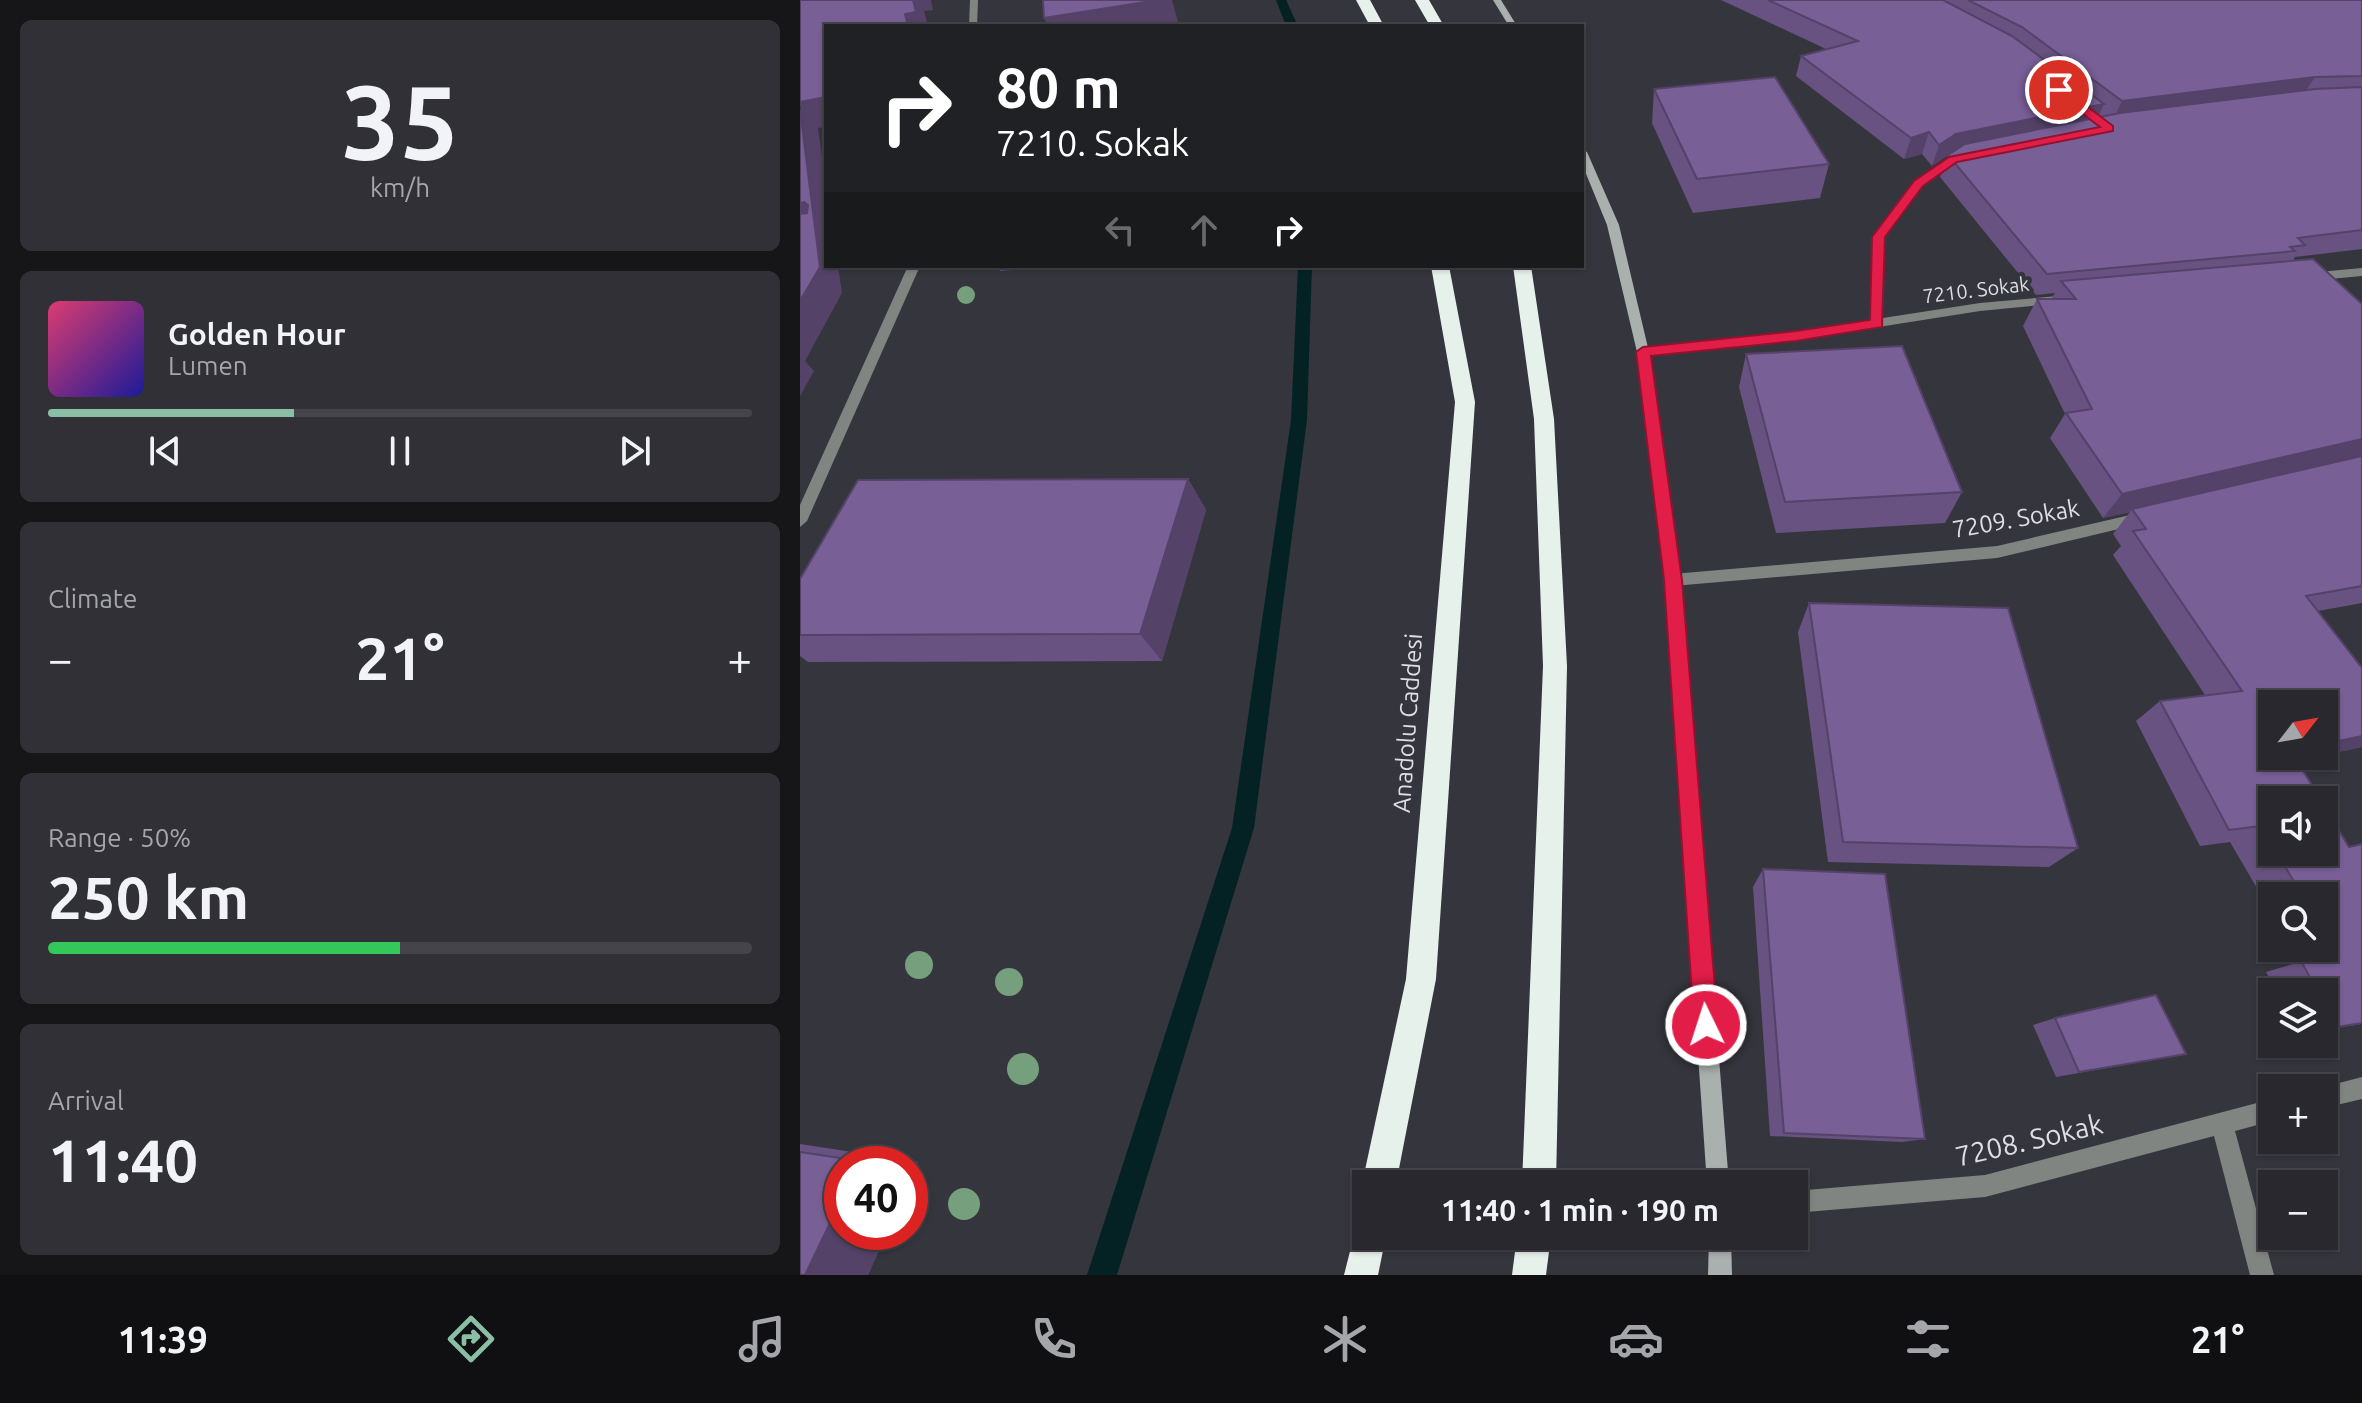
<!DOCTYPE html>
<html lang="en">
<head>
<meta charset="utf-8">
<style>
	:root { --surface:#28282e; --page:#303036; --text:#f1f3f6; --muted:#a5a6aa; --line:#44444a; --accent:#8abfa5 }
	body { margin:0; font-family:Ubuntu,sans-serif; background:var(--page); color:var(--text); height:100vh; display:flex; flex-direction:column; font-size:30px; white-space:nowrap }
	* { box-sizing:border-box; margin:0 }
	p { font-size:26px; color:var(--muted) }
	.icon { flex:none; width:44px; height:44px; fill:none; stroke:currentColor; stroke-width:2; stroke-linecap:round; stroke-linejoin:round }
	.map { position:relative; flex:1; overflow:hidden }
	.panel { display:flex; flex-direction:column; gap:20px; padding:20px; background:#161619; width:800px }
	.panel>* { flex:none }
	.guide { position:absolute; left:24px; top:24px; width:760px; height:244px; border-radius:0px; box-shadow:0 2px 6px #0004,0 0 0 2px var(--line); background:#202124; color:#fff; overflow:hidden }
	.needle { width:52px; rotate:59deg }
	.controls { position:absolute; left:1458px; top:690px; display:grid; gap:16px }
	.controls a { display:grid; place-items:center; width:80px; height:80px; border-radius:0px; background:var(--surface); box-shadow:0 2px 6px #0004,0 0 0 2px var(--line); font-size:40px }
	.speed { position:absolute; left:24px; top:1146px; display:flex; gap:16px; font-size:40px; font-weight:700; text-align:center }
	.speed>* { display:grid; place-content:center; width:104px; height:104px; border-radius:50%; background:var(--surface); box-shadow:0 2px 6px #0004,0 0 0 2px var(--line); line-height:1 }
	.speed .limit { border:12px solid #d22; background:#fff; color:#111 }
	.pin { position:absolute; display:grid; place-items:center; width:68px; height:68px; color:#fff; margin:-34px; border:4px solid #fff; border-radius:50%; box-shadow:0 2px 8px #0007 }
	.me { position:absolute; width:88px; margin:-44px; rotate:356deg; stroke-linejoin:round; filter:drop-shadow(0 0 6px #0008) }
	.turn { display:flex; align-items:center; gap:28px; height:168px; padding:0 40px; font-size:36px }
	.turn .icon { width:104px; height:104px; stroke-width:2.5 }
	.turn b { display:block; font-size:56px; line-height:68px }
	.lanes { display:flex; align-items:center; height:76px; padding:0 40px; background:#0003; justify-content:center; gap:40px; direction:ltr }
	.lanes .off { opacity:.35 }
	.big { font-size:60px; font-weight:600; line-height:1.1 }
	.panel .card { flex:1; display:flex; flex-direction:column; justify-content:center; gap:12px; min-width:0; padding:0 28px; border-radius:12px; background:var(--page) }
	.panel .dial { align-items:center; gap:0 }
	.dial b { font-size:104px; line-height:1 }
	.song { display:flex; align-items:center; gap:24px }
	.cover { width:96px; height:96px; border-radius:12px; background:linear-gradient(135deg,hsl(340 70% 55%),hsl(240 70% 35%)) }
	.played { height:8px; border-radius:4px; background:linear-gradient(90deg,var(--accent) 35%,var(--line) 35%) }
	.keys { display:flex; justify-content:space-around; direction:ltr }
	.heat { display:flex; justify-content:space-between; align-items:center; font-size:44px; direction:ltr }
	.charge { height:12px; border-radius:6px; background:linear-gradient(90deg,#34c759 50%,var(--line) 0) }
	.trip { position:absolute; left:552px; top:1170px; width:456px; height:80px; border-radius:0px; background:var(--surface); box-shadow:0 2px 6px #0004,0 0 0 2px var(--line); font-weight:600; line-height:80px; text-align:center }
	.menu { display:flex; height:128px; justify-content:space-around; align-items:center; background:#101012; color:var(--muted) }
	.menu .icon { width:56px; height:56px }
	.menu .selected { color:var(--accent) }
	.menu b { font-size:36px; color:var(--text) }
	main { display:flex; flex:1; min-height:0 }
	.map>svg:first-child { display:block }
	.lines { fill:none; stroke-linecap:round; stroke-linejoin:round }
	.stream { fill:#042224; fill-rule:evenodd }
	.street { fill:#818582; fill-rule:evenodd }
	.secondary { fill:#aab0ad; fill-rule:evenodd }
	.highway { fill:#e7f1ec; fill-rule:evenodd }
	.tree { fill:#769f7d }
	.wall { fill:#675281 }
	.shaded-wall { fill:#544269 }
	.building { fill:#785f96; stroke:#544269; stroke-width:2 }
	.route { fill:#e11d48; stroke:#92132f; stroke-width:2 }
	.labels { text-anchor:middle; stroke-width:8; stroke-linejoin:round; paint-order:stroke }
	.far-street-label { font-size:20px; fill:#dedfe3; stroke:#35363d }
	.street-label { font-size:24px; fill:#dedfe3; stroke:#35363d }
	.near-street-label { font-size:28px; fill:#dedfe3; stroke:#35363d }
</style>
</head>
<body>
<main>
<section class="panel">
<div class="card dial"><b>35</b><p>km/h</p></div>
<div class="card">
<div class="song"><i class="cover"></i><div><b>Golden Hour</b><p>Lumen</p></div></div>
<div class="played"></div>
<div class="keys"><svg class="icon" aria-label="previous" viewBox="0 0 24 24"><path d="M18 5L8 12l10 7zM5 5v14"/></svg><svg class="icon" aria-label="pause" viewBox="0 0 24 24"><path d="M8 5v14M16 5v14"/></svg><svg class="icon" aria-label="next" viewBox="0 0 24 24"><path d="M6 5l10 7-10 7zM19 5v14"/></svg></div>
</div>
<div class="card"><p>Climate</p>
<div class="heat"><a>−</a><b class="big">21°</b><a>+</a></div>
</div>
<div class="card"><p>Range · 50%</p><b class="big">250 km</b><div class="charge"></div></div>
<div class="card"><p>Arrival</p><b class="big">11:40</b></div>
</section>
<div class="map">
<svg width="1562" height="1275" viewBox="0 0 1562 1275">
	<rect width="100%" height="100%" fill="#35363d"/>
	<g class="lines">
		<!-- stream -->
		<g class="stream">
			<path d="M476,0H486L498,26H486Z"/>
			<path d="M498,266H512L507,420L454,828L317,1275H287L432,828L491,420Z"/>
		</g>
		<!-- street -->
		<g class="street">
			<path d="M170,0H178L177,26H169Z"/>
			<path d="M1164,154L1168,155V159L1157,162L1123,185L1084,237L1083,318L1180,303L1258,296L1262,297V303L1180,311L996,340L843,356L837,352L843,348L996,332L1071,320L1072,237L1115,181L1149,158Z"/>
			<path d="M108,266H120L7,521L0,527V505Z"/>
			<path d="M1562,268V276L1508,281L1502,277L1508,273Z"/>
			<path d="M1343,512L1348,514L1350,518L1348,522L1197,558L873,586L868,584L865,580L868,576L873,574L1197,546Z"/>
			<path d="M1562,1077V1099L1524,1108V1088H1520Z"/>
			<path d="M1472,1099V1121L1435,1131L1474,1275H1450L1414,1136L1185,1197L994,1213V1191L1185,1175Z"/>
		</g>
		<!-- secondary -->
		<g class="secondary">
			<path d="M693,0H701L717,26H709Z"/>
			<path d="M782,149L787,152L819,225L849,352L881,580L929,1184H907L865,580L837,352L807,225L782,164Z"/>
			<path d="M909,1236H931L932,1275H908Z"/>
		</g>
		<!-- highway -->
		<g class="highway">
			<path d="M556,0H570L584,26H570Z"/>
			<path d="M615,0H629L644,26H630Z"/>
			<path d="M631,266H649L675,402L636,979L596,1184H566V1193L562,1184L606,979L655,402Z"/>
			<path d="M713,266H731L754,419L767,666L756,1184H722L743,666L734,419Z"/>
			<path d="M566,1220V1236H586L578,1275H544L557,1224Z"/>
			<path d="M717,1236H751L746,1275H712Z"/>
		</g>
	</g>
	<!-- trees -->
	<g class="tree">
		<circle cx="166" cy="295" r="9"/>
		<circle cx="119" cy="965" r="14"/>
		<circle cx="209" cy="982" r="14"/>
		<circle cx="223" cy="1069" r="16"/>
		<circle cx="164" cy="1204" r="16"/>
	</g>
	<!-- wall -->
	<g class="wall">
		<path d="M921,0H1562V249L1495,257L1493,261L1562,304V603L1518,611L1562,668V747L1524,755L1472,756H1521L1497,761L1472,800V852H1524L1562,844V1024L1524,1030V992H1477L1466,972L1500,962L1492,948H1524V896H1472V914L1430,842L1400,846L1336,721L1360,701L1405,695L1313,555L1321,546L1313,534L1330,512L1303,518L1250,438L1265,414L1223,326L1237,299H1251L1255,293L1236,295L1140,177L1148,155L1132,166L1122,154L1104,159L996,76L1001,56L1026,49Z"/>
		<path d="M854,89L1029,164L1020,198L893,213L852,123Z"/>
		<path d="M197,266H256L200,271Z"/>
		<path d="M946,354L1162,492L1145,523L976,533L939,387Z"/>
		<path d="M388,479L406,510L362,661L8,662L0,656V579Z"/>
		<path d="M1009,603L1278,848L1249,867L1028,862L998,632Z"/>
		<path d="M963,869L1125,1139L1102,1142L970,1136L953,887Z"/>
		<path d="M1255,1018L1386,1054L1256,1077L1233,1025Z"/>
		<path d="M0,1144L118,1162L42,1232H87L68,1275H0Z"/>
	</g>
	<!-- shaded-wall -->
	<g class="shaded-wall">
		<path d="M113,0H131L133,10L124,11L128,26H108L105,14Z"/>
		<path d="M358,0H372L379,26H248L244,18Z"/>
		<path d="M1515,77L1501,98L1312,122L1322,101Z"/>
		<path d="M26,97V127L18,128L26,185V266H38L42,293L5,361L14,371L0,396V203L4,202L13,212L0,102Z"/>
		<path d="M1304,104L1294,125L1148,155L1132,166L1139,145L1156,134Z"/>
		<path d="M1129,132L1122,154L1104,159L1111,138Z"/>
		<path d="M1562,439V457L1332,509L1330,512L1303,518L1322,494Z"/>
		<path d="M388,479L406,510L362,661L340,634Z"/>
		<path d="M1562,736V747L1524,755V744Z"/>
		<path d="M1482,756H1521L1461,769Z"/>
		<path d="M60,1161L118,1162L110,1181V1164H58Z"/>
		<path d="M42,1198V1232H87L68,1275H5Z"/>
	</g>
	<!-- building -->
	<g class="building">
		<path d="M0,0H113L116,12L105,14L108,26H26V97L0,102Z"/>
		<path d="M243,0H358L244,18Z"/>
		<path d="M968,0H1143L1212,36L1304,104L1156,134L1139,145L1129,132L1111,138L1001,56L1058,41Z"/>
		<path d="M1168,0H1562V76L1515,77L1322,101L1222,27Z"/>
		<path d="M975,77L1029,164L897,179L854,89Z"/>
		<path d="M1562,87V230L1498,238L1505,245L1490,247L1495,251L1247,274L1148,155L1165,144L1320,113L1515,89Z"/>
		<path d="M0,110L20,267L0,301V214L7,213L8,205L4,202L0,203Z"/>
		<path d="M1513,259L1562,304V439L1322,494L1266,413L1292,409L1237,299H1276L1261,281Z"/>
		<path d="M1102,346L1162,492L985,502L946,354Z"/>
		<path d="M1562,456V586L1506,596L1562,668V736L1524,744V704H1472V756H1494L1521,800H1472V845L1460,826L1429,830L1360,701L1442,691L1333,531L1346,529L1332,509Z"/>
		<path d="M388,479L340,634L0,635V579L58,480Z"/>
		<path d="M1009,603L1208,608L1278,848L1043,842Z"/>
		<path d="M1524,806L1549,847L1562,844V1023L1537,1027L1524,1003V992H1518L1501,961L1539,956L1524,931V896H1503L1476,852H1524Z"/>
		<path d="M963,869L1085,874L1125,1139L984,1133Z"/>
		<path d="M1356,995L1386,1054L1279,1072L1255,1018Z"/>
		<path d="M0,1152L60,1161L58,1164H42V1198L5,1275H0Z"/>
	</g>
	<!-- route -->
	<path class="route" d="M1255,88H1263L1313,126V131L1157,162L1123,186L1085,237L1082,327L996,341L851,356L882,580L918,1025L914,1033L906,1037L898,1033L894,1025L864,580L836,352L843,347L996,331L1070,320L1072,237L1114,181L1149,157L1300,127L1255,93Z"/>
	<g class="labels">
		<!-- far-street labels -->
		<g class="far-street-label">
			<text transform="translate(1176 290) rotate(-7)" y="7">7210. Sokak</text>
		</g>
		<!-- street labels -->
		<g class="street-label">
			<text transform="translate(1216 519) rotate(-10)" y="8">7209. Sokak</text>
			<text transform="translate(608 723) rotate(-86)" y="8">Anadolu Caddesi</text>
		</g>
		<!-- near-street labels -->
		<g class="near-street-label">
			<text transform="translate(1229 1140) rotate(-13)" y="10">7208. Sokak</text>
		</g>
	</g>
</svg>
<div class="controls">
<a><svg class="needle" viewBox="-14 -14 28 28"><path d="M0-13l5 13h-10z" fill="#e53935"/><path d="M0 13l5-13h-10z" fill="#a5a6aa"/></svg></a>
<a><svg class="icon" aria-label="sound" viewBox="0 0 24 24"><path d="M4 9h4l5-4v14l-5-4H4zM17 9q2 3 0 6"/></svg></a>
<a><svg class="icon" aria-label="search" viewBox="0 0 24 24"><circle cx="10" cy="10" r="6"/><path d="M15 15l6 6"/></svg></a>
<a><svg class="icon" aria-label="layers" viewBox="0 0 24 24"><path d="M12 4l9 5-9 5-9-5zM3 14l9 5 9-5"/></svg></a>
<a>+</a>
<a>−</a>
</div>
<div class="speed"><div class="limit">40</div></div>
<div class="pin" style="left:1259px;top:90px;background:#d93025"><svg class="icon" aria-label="arrive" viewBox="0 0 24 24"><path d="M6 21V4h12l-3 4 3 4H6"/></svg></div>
<svg class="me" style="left:906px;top:1025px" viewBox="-20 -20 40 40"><circle r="17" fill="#e11d48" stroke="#fff" stroke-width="3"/><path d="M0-11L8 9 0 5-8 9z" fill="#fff"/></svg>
<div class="trip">11:40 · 1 min · 190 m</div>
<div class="guide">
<div class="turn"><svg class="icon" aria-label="right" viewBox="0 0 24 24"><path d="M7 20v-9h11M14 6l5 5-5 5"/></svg><div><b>80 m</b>7210. Sokak</div></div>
<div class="lanes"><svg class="icon off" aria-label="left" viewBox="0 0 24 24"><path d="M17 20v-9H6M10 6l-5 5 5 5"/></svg><svg class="icon off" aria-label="ahead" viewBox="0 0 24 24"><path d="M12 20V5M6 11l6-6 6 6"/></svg><svg class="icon" aria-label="right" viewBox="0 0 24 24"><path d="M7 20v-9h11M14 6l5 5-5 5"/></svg></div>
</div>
</div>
</main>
<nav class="menu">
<b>11:39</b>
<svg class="icon selected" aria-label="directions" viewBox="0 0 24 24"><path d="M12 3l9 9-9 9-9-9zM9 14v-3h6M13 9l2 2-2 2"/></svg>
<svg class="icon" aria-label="music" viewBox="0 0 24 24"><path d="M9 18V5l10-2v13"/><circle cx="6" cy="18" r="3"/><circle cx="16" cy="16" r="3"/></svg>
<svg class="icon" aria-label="phone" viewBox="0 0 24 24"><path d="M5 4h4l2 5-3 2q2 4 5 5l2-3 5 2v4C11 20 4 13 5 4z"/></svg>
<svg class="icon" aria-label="climate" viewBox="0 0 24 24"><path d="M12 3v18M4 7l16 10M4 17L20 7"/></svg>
<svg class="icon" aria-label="car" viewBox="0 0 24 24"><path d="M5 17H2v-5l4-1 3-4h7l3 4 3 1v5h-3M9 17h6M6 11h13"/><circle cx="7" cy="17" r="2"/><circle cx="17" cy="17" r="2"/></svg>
<svg class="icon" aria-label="filters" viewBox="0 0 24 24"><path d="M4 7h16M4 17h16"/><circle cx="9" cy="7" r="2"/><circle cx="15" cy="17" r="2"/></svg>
<b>21°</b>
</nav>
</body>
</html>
